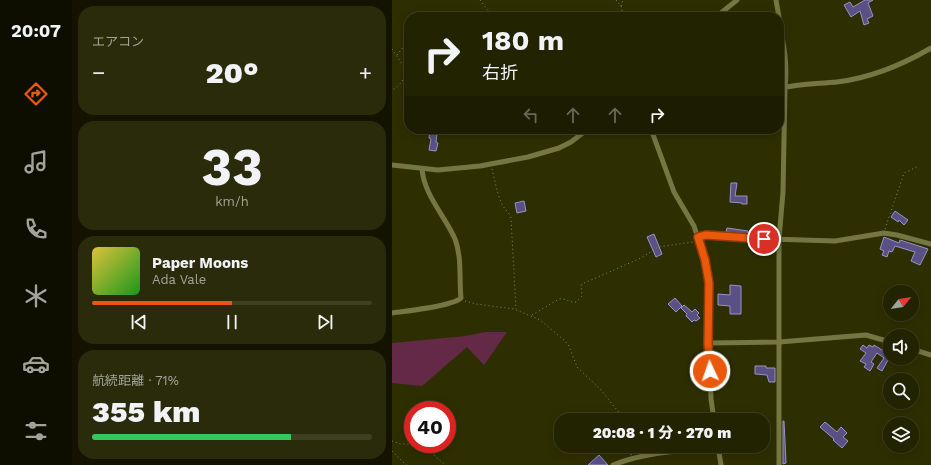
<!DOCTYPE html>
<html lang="ja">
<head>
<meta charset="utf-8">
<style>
	:root { --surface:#222300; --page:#2a2b0a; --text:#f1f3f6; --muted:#a2a499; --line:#3f4022; --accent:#ea580c }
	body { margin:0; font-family:"Work Sans","Noto Sans JP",sans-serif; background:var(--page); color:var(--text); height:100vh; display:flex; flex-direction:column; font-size:15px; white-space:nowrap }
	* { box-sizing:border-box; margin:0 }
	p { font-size:13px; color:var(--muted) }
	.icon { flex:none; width:22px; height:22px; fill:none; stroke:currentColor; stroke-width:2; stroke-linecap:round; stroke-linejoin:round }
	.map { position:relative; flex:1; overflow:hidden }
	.side { display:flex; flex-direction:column; gap:6px; padding:6px; background:#131300; width:320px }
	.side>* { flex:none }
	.guide { position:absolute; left:12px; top:12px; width:380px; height:122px; border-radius:16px; box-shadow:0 2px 10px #0003,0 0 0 1px var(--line); background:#222300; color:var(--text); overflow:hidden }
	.needle { width:26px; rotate:60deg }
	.tools { position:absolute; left:491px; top:285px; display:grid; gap:8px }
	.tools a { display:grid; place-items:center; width:36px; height:36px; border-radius:50%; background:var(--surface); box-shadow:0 2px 10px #0003,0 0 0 1px var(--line); font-size:20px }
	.speed { position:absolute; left:12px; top:401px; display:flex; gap:8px; font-size:20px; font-weight:700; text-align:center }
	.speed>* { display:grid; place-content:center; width:52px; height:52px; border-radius:50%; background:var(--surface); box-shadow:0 2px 10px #0003,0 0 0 1px var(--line); line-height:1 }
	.speed .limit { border:6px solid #d22; background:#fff; color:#111 }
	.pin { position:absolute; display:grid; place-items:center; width:34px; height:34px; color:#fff; margin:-17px; border:2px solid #fff; border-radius:50%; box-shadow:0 1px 4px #0007 }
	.me { position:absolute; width:44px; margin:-22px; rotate:357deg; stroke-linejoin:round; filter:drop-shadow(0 0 3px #0008) }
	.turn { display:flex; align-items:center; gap:14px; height:84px; padding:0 12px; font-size:18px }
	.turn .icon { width:52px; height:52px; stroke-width:2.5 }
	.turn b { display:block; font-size:28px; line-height:34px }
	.lanes { display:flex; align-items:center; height:38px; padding:0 12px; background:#0003; justify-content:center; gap:20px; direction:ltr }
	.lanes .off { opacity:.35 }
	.big { font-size:30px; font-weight:800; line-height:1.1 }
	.side .widget { flex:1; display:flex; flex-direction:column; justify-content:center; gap:6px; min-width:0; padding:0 14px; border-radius:16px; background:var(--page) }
	.side .dial { align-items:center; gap:0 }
	.dial b { font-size:52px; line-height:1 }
	.song { display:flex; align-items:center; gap:12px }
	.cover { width:48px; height:48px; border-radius:6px; background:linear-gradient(135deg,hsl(50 70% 55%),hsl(120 70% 35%)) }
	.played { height:4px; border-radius:2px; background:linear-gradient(90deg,var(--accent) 50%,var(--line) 50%) }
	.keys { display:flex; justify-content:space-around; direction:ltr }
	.heat { display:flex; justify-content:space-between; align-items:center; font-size:22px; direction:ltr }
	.charge { height:6px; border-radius:3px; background:linear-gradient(90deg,#34c759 71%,var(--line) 0) }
	.trip { position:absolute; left:162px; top:413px; width:216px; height:40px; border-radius:16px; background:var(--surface); box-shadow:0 2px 10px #0003,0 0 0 1px var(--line); font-weight:800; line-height:40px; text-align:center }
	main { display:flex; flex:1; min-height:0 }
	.dock { display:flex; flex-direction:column; width:72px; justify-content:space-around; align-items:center; background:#0e0e00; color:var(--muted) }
	.dock .icon { width:28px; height:28px }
	.dock .current { color:var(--accent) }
	.dock b { font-size:18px; color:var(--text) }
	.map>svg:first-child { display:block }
	.green { fill:#642947 }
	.building { fill:#595084; stroke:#9a92ca }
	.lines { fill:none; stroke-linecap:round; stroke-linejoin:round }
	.path { stroke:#84865e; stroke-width:1; stroke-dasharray:1 3; stroke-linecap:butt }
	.minor { stroke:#757742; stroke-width:5 }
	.route-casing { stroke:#983908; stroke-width:10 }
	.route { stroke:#ea580c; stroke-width:7 }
</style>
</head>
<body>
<main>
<nav class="dock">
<b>20:07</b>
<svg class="icon current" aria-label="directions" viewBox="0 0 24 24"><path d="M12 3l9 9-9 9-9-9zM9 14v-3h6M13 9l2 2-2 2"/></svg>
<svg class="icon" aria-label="music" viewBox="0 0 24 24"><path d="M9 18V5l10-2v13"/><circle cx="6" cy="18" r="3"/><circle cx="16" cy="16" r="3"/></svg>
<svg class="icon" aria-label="phone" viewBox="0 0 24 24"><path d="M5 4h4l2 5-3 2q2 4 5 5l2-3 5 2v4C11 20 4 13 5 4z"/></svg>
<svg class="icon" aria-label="climate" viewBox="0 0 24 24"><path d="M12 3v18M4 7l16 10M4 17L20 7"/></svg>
<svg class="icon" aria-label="car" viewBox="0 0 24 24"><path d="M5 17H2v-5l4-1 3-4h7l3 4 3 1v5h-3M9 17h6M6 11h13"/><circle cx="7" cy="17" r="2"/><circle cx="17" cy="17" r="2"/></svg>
<svg class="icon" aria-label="filters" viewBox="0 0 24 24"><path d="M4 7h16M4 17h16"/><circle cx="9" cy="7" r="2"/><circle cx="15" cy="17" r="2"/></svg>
</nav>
<section class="side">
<div class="widget"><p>エアコン</p>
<div class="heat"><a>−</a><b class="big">20°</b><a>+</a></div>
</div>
<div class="widget dial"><b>33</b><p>km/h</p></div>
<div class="widget">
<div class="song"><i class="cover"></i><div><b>Paper Moons</b><p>Ada Vale</p></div></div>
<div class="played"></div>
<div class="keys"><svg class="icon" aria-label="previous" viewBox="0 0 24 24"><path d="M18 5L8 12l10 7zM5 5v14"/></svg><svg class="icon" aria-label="pause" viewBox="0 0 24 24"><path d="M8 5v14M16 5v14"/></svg><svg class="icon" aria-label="next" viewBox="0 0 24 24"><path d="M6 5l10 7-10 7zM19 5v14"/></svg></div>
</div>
<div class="widget"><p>航続距離 · 71%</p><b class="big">355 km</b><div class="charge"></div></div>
</section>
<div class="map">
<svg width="539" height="465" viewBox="0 0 539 465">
	<rect width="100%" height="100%" fill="#2e2f00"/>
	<!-- green -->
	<path class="green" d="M93,332H115L92,365L75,347L30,386L0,383V343L74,336Z"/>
	<!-- building -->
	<g class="building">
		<path d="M473,0H481L476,3L481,16L475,19L477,23L472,25L468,11L459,17L452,5L458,2L461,7Z"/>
		<path d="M38,131L45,133L44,142L46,143L44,151L37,150L39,139L37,138Z"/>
		<path d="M339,183H345L343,196H355V204H350V203L338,202Z"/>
		<path d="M132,201L134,211L125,213L123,203Z"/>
		<path d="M503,211L516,220L512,225L507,220L506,222L499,217Z"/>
		<path d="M335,228L356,231V234L334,232Z"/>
		<path d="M262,234L270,254L264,257L255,237Z"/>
		<path d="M492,237L507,243L508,240L536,249L528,265L519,261L523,252L503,246L500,252L497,251L495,257L490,255L492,251L488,249Z"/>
		<path d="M338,285L349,286V314H338V306L326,305V294L338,295Z"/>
		<path d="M283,298L290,306L284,312L276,304Z"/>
		<path d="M292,305L299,311L300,312L303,309L307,313L305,315L308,318L304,321L302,320L300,322L294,316L295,314L289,308Z"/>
		<path d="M471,345L475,348L477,345L481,347L482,345L498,355V358H504L501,363L496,360L490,371L485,368L492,358L485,353L479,362L482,364L478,371L472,367L474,364L468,361L474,353L468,349Z"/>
		<path d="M363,366H374V368H383V382H377L375,375L363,374Z"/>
		<path d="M391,421H392L394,463L391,464Z"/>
		<path d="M433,422L445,432L449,427L455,433L451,437L456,441L450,448L441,440L442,439L428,427Z"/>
		<path d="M207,455L216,465H196Z"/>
	</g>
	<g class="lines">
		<!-- path -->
		<g class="path">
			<path d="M88,0L101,17"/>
			<path d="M224,0L229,6L230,11L227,17"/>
			<path d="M229,6L231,0"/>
			<path d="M34,17L38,11L44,17"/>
			<path d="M0,49L14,70C14,79 7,86 0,90"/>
			<path d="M5,55L17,40"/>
			<path d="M100,169C103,181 105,194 110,204C112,209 117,212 119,218L124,309"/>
			<path d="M493,229L512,173L527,166"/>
			<path d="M73,301L84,304L122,309L148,320L173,341L177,346L185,367L209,390L233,420"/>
			<path d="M140,315L167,299C174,298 178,303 184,302L190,296L189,286L190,284L249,258L266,247L301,242"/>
			<path d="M0,441L8,444H21"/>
			<path d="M30,444L53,465"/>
			<path d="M0,451L12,463L15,465"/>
			<path d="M239,455L242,446"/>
		</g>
		<!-- minor -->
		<g class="minor">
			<path d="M384,0L387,17"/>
			<path d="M324,17L345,0"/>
			<path d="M387,89C406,83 426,84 445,82C478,78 510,65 539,48"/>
			<path d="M259,129L282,192L302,226L313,260L317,283V343L319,399L322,420"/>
			<path d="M0,165L46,170L88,166L136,157L167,148L179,142L196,129"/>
			<path d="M306,237L314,235L341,238L443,241L492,233L505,235L539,244"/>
			<path d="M0,313C14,311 61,306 69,298C67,279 70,257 63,239C53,216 32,195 30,169"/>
			<path d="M317,343L387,342L474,335L498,342"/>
			<path d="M520,349L539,355"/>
			<path d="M326,446L329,465"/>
			<path d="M221,465C254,452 292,450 326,447"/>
			<path d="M387,465V239L391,192L393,87C396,64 391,42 387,19"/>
		</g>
	</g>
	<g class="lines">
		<!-- route casing -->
		<g class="route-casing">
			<path id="route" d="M318,371L316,344L317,283L313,260L306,237L314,235L372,239"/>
		</g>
		<!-- route -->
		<use href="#route" class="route"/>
	</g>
</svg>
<div class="tools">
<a><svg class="needle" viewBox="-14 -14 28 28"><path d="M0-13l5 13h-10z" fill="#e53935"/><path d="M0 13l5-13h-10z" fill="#a2a499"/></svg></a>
<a><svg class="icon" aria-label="sound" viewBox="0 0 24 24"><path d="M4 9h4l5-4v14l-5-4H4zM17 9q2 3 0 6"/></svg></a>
<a><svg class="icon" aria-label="search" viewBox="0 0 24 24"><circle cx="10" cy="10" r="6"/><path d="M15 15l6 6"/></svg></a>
<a><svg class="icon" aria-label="layers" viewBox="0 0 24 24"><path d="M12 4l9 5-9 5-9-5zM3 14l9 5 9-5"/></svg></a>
</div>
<div class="speed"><div class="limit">40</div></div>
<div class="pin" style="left:372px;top:239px;background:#d93025"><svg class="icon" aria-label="arrive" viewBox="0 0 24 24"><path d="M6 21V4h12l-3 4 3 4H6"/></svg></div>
<svg class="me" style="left:318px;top:371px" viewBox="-20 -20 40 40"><circle r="17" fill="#ea580c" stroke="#fff" stroke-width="3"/><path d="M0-11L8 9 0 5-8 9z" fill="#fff"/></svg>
<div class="trip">20:08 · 1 分 · 270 m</div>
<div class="guide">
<div class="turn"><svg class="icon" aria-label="right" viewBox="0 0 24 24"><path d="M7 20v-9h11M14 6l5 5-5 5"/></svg><div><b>180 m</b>右折</div></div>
<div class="lanes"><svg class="icon off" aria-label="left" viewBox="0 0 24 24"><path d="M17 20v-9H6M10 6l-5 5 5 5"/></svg><svg class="icon off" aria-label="ahead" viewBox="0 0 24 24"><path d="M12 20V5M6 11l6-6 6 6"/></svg><svg class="icon off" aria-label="ahead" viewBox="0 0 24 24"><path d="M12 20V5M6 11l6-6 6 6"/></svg><svg class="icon" aria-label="right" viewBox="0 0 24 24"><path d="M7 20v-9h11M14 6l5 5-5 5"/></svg></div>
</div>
</div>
</main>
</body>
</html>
